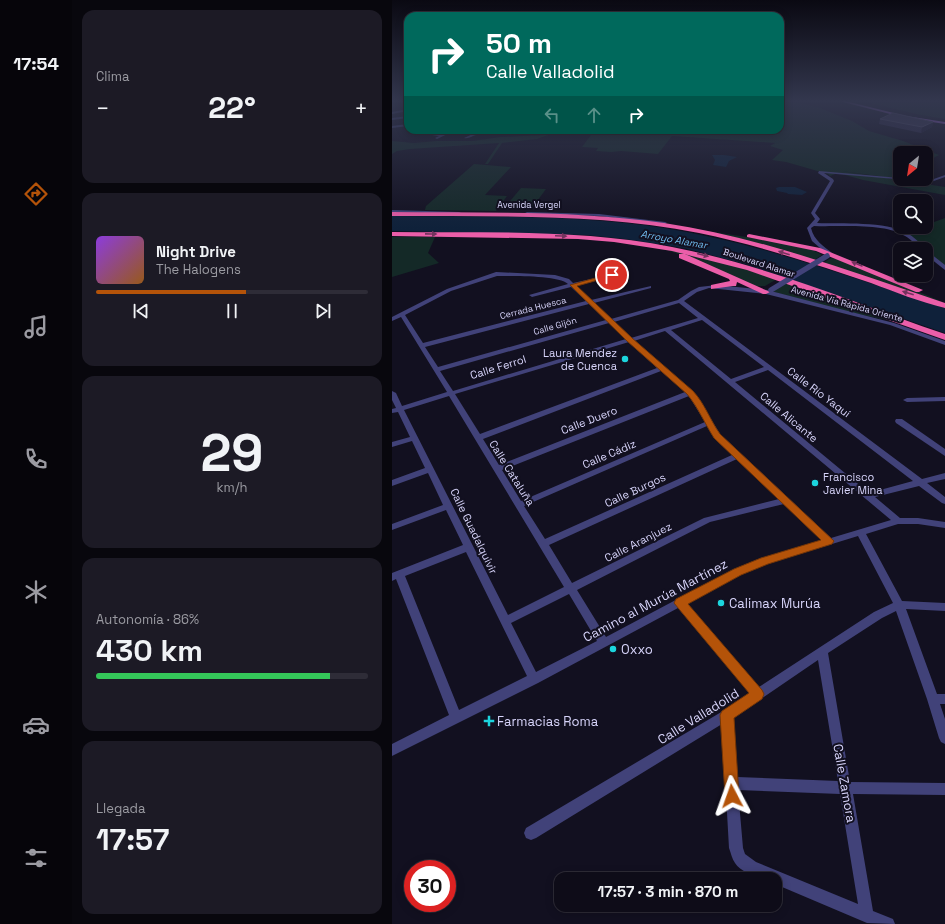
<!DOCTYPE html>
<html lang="es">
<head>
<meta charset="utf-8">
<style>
	:root { --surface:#0e0c18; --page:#1c1a25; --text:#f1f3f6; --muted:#9b9ba2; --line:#2e2c37; --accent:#b45309 }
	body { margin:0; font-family:"Space Grotesk",sans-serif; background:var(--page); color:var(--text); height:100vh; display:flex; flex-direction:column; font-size:15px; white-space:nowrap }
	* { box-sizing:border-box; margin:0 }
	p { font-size:13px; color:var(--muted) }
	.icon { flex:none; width:22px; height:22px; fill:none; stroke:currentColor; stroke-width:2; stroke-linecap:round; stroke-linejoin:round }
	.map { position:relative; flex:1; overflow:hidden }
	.drawer { display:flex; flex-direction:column; gap:10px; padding:10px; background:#08070d; width:320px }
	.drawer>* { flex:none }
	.top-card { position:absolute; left:12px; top:12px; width:380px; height:122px; border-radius:12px; box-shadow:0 2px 10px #0003,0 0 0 1px var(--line); background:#00695c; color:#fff; overflow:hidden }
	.needle { width:26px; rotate:210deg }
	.fabs { position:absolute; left:501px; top:146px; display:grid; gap:8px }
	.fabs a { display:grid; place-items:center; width:40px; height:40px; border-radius:8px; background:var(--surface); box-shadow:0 2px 10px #0003,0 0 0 1px var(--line); font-size:20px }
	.speed { position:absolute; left:12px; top:860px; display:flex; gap:8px; font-size:20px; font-weight:700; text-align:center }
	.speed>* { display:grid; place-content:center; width:52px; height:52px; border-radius:50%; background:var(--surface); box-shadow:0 2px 10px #0003,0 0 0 1px var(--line); line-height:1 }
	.speed .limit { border:6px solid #d22; background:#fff; color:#111 }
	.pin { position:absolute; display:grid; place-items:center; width:34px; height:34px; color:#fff; margin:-17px; border:2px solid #fff; border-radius:50%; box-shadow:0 1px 4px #0007 }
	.me { position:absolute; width:44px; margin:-22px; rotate:356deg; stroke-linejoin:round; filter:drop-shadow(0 0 3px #0008) }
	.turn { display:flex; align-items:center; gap:14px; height:84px; padding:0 16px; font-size:18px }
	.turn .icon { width:52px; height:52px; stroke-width:2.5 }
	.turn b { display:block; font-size:28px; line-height:34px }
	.lanes { display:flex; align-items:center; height:38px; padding:0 16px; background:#0003; justify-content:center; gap:20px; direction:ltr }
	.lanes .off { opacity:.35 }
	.big { font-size:30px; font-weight:700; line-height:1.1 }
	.drawer .widget { flex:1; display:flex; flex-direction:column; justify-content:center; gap:6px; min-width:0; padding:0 14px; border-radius:12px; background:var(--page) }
	.drawer .dial { align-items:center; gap:0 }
	.dial b { font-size:52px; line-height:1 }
	.song { display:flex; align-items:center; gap:12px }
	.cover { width:48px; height:48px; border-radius:6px; background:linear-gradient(135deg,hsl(270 70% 55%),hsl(30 70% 35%)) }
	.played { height:4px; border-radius:2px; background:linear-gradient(90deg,var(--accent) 55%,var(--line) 55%) }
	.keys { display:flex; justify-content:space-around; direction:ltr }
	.heat { display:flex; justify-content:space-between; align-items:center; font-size:22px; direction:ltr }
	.charge { height:6px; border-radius:3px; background:linear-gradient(90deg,#34c759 86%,var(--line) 0) }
	.trip { position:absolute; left:162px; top:872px; width:228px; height:40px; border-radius:12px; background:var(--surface); box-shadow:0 2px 10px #0003,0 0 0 1px var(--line); font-weight:700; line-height:40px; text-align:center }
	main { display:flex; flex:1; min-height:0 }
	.dock { display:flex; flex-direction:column; width:72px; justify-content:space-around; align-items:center; background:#06050a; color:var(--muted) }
	.dock .icon { width:28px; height:28px }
	.dock .current { color:var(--accent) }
	.dock b { font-size:18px; color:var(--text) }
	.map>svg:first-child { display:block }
	.green { fill:#142927 }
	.water { fill:#0f213a }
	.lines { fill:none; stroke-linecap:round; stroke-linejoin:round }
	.minor { fill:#414279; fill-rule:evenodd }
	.major { fill:#b469ec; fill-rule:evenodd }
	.highway { fill:#eb5ea9; fill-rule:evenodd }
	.minor-bridge { stroke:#414279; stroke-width:5.5 }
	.wall { fill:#302b4c }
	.shaded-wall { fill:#1c1833 }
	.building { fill:#423d5f; stroke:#595577 }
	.oneway { fill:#74335e }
	.route { fill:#b45309; stroke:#753606 }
	.poi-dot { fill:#1cd5de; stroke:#121020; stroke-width:1.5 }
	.labels { text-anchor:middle; stroke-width:4; stroke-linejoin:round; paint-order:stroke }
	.far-street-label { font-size:9px; fill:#d7d4fa; stroke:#121020 }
	.far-water-label { font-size:10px; font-style:italic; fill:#6fbaed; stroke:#121020 }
	.poi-label { font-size:11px; fill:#d7d4fa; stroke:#121020; text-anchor:end }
	.street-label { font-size:11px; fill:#d7d4fa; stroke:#121020 }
	.near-street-label { font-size:13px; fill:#d7d4fa; stroke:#121020 }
	.near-poi-label { font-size:13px; fill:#d7d4fa; stroke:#121020; text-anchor:start }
</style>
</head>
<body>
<main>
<nav class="dock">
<b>17:54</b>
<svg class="icon current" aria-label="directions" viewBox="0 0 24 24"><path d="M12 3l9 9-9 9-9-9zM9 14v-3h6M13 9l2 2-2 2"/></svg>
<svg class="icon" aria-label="music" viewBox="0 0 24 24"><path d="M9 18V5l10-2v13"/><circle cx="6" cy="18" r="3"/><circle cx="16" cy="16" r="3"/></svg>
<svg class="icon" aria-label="phone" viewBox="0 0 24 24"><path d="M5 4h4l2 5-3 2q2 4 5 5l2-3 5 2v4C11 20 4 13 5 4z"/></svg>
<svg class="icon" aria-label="climate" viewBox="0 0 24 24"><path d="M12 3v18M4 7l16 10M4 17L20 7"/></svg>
<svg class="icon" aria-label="car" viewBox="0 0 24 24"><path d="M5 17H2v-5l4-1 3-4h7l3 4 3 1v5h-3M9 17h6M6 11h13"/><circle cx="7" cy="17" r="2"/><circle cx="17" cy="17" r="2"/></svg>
<svg class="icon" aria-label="filters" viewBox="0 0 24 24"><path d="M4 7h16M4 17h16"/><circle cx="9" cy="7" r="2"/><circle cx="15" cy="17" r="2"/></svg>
</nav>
<section class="drawer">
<div class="widget"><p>Clima</p>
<div class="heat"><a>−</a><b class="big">22°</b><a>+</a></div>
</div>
<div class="widget">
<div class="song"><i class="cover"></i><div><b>Night Drive</b><p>The Halogens</p></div></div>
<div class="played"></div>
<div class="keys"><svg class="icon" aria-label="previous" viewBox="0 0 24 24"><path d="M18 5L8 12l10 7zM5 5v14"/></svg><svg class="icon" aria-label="pause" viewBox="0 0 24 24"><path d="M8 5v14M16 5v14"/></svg><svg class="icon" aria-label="next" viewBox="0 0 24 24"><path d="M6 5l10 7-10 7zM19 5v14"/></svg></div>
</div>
<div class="widget dial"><b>29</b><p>km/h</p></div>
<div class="widget"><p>Autonomía · 86%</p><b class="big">430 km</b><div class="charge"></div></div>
<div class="widget"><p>Llegada</p><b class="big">17:57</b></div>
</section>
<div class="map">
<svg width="553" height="924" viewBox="0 0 553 924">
	<rect width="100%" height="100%" fill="#121020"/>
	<!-- green -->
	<g class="green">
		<path d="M388,100H397L428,108L460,121L477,131L511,141L547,155L534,162V153H508V179L449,171L553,187V195L471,180L446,173L438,176L436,174L394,162L380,160L391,150L378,146L383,143L280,136L266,154L229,151L219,152L204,151L206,148L190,147L202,131L159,134L145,139L110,143L96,164H93L107,143L18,149L5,151L0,154V141L22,143L45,141H81L108,137L152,135L151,130H388Z"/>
		<path d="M464,100H553V109L550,110L553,111V119L529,115Z"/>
		<path d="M82,164L119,167L93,195L115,196L104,211L33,210L34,206Z"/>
		<path d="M129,188L154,189L140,208L113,207Z"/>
		<path d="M553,218V269L534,253V249L511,234L529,227H534V225Z"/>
		<path d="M322,232C343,236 417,244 430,255L422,260L373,245Z"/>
		<path d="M0,237H43L36,253L47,263L0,277Z"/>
		<path d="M272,249L331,262L385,279L373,286H363L298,258Z"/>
		<path d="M439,258L452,260L553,303L431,263Z"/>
		<path d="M394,283L497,319L495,320L452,311L382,292L381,290Z"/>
	</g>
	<!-- water -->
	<g class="water">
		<path d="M320,155H332L345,157L337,161L334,167L321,165L323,160Z"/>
		<path d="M387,187H403L415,192L410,195L396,194L395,193L385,191L384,188Z"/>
		<path d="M0,216C90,217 182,214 272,228C368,243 460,278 553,308V333L353,264L292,248L233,239L194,235L0,231Z"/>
	</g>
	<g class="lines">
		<!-- minor -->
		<g class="minor">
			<path d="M16,109V111L0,114V112Z"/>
			<path d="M16,116V118L0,120V118Z"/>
			<path d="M16,124V126L0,128V126Z"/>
			<path d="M20,130L50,134L59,130H64L45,139L43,138L47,136L19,132Z"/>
			<path d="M114,130C106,136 94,133 84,135C80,136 77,139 72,138L83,133Z"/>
			<path d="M427,171L508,178V179L539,180L553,175V177L539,182L432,173L441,179L442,181L423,213L428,219L425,223C449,224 494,221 515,233C522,237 528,243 534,249H528C523,244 518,238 511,235C492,223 445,227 422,226L419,228C422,241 432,246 441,254L437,257H433L432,256L435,254L420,241L415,228L423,219L419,213L438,181L426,173Z"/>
			<path d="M0,210L67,212L69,213L67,214L0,212Z"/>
			<path d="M135,212L207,214L273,222L275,223L273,224L207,216L133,214V213Z"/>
			<path d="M534,250L553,265V270L534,255Z"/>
			<path d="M104,272L163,275L177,279L181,283L222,274V276L184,286L199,300L259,286V288L202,303L219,319L286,300L299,291L307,287L325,285L375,290L502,323L553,341V345L498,325L374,294L317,288L305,292L292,301L530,479L553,473V479L535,483L553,497V504L550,503L527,486L483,497L508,518H526L553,522V528L526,524H506L474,534L510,601L553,603V611L514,609L545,694H553V704H548L553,719V744L549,742L547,738L535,699L504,611L490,618L436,653L458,782L553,783V795L461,794L481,911L501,919L503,924L475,923L383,884V879C371,879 350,874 343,863C340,859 339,853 337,848L330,724L144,838L139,840L134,838L132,833L134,828L331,711L358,693L286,608L146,683L0,756V744L57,715L4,579L0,581V573L71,545L54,510L0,530V524L51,505L36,473L0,486V480L33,468L20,441L0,447V442L18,437L6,412L0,413V409L4,408L0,400V391L4,393L10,406L55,392L9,317L0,321V317L55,289ZM105,276C119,276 167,275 176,284L137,295L140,297L179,287L194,301L31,343L13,315L59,291ZM287,303L306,318L239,338L222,322ZM197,304L214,320L46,367L33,347ZM310,320L372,367L339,379L279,330ZM217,323L234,339L61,391L48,371ZM273,331L499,520L439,538L328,434L309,403L300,392L242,341ZM237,342L265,368L88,434L63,394ZM376,370L521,481L477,493L343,382ZM269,371L293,392L107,465L91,439ZM57,396L172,587L116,615L12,410ZM297,396L313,422L129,501L110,470ZM315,426L322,438L340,455L153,539L132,506ZM345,459L387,499L312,518L180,583L157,545ZM392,504L430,540L369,558L342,569L214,637L185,590L318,522ZM466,536L501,603L482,612L367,687L295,604L348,575L375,564ZM74,552L135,676L67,710L13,576ZM177,594L205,641L144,672L119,623ZM426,660L446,781L345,777L341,718ZM346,790L448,794L466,904L364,862L353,854L351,848Z"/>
			<path d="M553,397V401L515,402L511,400L515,398Z"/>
			<path d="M504,419H510L553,449V456L504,423L503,421Z"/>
		</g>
		<!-- major -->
		<path class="major" d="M443,100H449L514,116L553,122V124L514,118Z"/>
		<!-- highway -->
		<g class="highway">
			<path d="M0,212C90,213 182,210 272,223C368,237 461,272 553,303V308C528,302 503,292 479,283C422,264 366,245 307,233C206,213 102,217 0,216Z"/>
			<path d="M0,232C93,233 188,229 280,247C374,265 463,303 553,334V340L355,270L280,251L222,242L186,239L0,236Z"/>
			<path d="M357,234L428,248L531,290L527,292H524L424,251L355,237V235Z"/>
			<path d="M287,254H293L378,292L374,294H371L345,282L344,286H341L319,289V285L338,281L337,279L287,258Z"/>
		</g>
		<!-- minor-bridge -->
		<path class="minor-bridge" d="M379,290L435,256"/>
	</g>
	<!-- wall -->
	<path class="wall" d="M488,119L541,122L540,127L529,133L487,124Z"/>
	<!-- shaded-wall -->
	<path class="shaded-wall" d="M541,122L540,127L529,133L530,127Z"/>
	<!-- building -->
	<path class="building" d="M501,113L541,122L530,127L488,119Z"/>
	<!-- one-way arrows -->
	<defs><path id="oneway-solid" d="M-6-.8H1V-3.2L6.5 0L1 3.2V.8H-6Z"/></defs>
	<g class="oneway">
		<use href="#oneway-solid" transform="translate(39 234) rotate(1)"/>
		<use href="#oneway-solid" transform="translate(169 236) rotate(2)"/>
		<use href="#oneway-solid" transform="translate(392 253) rotate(-163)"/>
		<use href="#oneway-solid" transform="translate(311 255) rotate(14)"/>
		<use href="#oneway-solid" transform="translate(465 264) rotate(-157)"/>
		<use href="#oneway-solid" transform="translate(516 293) rotate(-162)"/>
	</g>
	<!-- sky -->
	<linearGradient id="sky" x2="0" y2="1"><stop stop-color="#0a0912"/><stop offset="0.44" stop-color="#33374e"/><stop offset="1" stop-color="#33374e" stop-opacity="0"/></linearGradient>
	<rect width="553" height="229" fill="url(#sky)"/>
	<!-- route -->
	<path class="route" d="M218,274L224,275L185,286L240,338L301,391C313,404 318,420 328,434L442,541L440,544L376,564L349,575L296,604L370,690L372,694L370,699L342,718L347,796L345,801L340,803L335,801L333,796L328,715L330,711L357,693L282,603L284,599L342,569L369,558L429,540L322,438C313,424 306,407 295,394L235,341L178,285Z"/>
	<!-- markers -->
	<g class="poi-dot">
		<circle cx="233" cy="359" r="4"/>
		<circle cx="423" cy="483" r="4"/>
		<circle cx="329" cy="603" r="4"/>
		<circle cx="221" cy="649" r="4"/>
		<path d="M95 715h4v4h4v4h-4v4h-4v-4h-4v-4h4z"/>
	</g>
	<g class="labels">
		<!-- far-street labels -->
		<g class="far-street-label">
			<text x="137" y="208">Avenida Vergel</text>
			<text transform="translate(367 263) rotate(18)" y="3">Boulevard Alamar</text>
			<text transform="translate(455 304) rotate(15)" y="3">Avenida Vía Rápida Oriente</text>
			<text transform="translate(141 308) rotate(-14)" y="3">Cerrada Huesca</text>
			<text transform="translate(163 326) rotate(-16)" y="3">Calle Gijón</text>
		</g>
		<!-- far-water labels -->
		<g class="far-water-label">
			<text transform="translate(282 239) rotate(10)" y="4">Arroyo Alamar</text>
		</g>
		<!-- poi labels -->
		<g class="poi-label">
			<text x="225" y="357">Laura Mendez<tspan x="225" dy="13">de Cuenca</tspan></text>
			<text x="431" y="481" text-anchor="start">Francisco<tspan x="431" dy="13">Javier Mina</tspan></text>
		</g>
		<!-- street labels -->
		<g class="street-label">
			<text transform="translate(106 367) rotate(-17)" y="4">Calle Ferrol</text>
			<text transform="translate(427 392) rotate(37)" y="4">Calle Río Yaqui</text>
			<text transform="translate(397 417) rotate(40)" y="4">Calle Alicante</text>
			<text transform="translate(197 420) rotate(-21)" y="4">Calle Duero</text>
			<text transform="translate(217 454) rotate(-23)" y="4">Calle Cádiz</text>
			<text transform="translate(120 473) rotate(58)" y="4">Calle Cataluña</text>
			<text transform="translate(243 490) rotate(-25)" y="4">Calle Burgos</text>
			<text transform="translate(82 531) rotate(64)" y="4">Calle Guadalquivir</text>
			<text transform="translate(246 542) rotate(-27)" y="4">Calle Aranjuez</text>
		</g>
		<!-- near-street labels -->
		<g class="near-street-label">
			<text transform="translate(263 600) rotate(-28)" y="5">Camino al Murúa Martínez</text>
			<text transform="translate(306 716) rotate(-32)" y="5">Calle Valladolid</text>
			<text transform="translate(453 783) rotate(80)" y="5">Calle Zamora</text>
		</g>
		<!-- near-poi labels -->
		<g class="near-poi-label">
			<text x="337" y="608">Calimax Murúa</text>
			<text x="229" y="654">Oxxo</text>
			<text x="105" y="726">Farmacias Roma</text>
		</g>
	</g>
</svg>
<div class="fabs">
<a><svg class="needle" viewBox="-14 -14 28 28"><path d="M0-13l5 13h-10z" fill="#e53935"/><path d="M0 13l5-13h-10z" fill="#9b9ba2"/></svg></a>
<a><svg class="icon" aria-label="search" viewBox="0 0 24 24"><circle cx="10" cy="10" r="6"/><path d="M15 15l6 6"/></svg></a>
<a><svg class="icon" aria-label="layers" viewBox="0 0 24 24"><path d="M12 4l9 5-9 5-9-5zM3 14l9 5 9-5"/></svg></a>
</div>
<div class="speed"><div class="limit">30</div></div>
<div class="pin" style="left:220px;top:275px;background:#d93025"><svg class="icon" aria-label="arrive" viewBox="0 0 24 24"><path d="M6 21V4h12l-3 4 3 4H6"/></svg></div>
<svg class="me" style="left:340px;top:796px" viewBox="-20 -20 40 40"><path d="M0-17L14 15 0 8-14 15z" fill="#b45309" stroke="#fff" stroke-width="4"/></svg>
<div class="trip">17:57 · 3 min · 870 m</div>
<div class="top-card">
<div class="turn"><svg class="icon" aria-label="right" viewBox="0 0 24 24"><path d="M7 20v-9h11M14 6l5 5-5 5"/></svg><div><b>50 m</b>Calle Valladolid</div></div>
<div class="lanes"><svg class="icon off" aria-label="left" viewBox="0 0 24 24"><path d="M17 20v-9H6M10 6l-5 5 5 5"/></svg><svg class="icon off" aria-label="ahead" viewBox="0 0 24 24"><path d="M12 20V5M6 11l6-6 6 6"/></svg><svg class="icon" aria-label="right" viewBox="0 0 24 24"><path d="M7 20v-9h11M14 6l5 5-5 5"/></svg></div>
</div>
</div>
</main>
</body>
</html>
